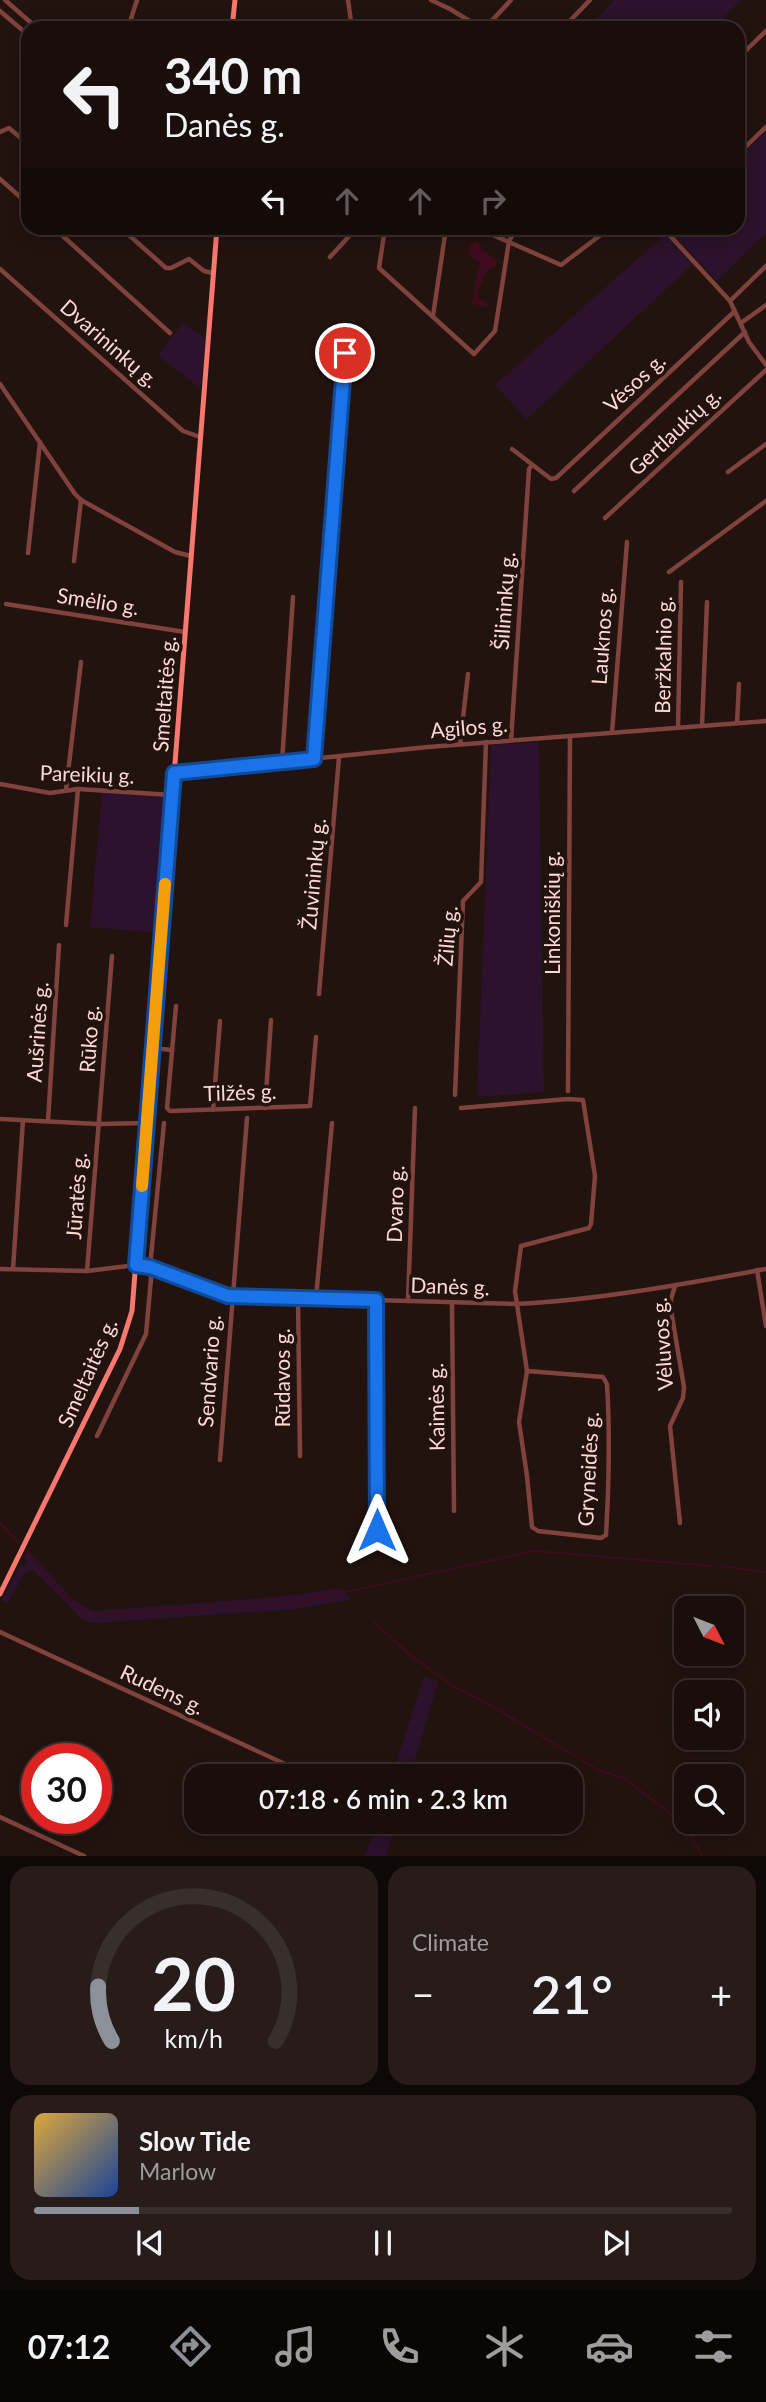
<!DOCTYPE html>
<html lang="en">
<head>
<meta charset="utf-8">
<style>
	:root { --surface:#1a0e0b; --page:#271c19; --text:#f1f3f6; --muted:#9f9c9d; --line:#382e2c; --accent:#8c9099 }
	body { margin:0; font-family:Lato,sans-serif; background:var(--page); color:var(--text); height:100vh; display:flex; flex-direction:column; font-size:26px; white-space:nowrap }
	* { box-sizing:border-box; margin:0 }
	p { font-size:23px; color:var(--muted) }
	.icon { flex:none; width:38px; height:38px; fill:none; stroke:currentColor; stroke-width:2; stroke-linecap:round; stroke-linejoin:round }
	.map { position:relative; height:1856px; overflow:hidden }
	.side { display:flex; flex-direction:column; gap:10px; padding:10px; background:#0e0806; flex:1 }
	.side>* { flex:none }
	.hud { position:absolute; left:21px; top:21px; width:724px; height:214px; border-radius:21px; box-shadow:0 4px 18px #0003,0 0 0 2px var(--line); background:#1a0e0b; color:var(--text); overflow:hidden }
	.needle { width:46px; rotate:132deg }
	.buttons { position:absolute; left:674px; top:1596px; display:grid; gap:14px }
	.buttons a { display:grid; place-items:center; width:70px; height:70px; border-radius:14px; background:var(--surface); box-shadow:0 4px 18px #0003,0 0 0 2px var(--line); font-size:35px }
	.speed { position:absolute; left:21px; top:1743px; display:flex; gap:14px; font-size:35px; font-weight:700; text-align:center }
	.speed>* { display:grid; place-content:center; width:91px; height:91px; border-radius:50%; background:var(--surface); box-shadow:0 4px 18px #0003,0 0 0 2px var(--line); line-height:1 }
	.speed .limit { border:10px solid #d22; background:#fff; color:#111 }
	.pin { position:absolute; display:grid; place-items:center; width:60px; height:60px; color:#fff; margin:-30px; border:4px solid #fff; border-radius:50%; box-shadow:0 2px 7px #0007 }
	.me { position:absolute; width:77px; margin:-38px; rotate:0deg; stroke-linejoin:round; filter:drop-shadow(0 0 5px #0008) }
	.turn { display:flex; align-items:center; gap:24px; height:147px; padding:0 28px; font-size:32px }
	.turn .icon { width:91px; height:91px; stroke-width:2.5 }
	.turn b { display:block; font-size:49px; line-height:60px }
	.lanes { display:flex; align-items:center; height:66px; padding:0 28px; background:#0003; justify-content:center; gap:35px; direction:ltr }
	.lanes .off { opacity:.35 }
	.big { font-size:52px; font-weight:600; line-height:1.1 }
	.side .tile { flex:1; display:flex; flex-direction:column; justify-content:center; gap:10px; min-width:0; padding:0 24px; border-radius:21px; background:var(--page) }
	.side .dial { align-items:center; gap:0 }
	.dial svg { height:182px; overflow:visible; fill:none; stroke:var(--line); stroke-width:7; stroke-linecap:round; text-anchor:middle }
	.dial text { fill:var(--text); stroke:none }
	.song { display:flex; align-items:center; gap:21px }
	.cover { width:84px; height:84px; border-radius:10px; background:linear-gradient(135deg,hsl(40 70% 55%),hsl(220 70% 35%)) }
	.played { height:7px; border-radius:4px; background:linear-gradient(90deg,var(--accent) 15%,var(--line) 15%) }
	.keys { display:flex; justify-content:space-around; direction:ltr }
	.heat { display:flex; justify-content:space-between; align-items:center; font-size:38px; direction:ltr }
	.side .tiles { flex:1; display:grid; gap:10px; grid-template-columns:1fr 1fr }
	.tile:last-child { grid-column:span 2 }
	.trip { position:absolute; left:184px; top:1764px; width:399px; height:70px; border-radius:21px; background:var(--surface); box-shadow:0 4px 18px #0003,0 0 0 2px var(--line); font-weight:600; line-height:70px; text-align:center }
	.tabs { display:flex; height:112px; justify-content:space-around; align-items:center; background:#0a0604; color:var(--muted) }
	.tabs .icon { width:49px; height:49px }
	.tabs .on { color:var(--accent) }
	.tabs b { font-size:32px; color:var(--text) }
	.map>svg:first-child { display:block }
	.green { fill:#2c122c }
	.water { fill:#3e0c1c }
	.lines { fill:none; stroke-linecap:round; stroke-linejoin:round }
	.stream { stroke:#3e0c1c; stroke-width:2 }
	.street { stroke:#7f423d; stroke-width:4.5 }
	.secondary { stroke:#f7786f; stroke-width:5 }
	.route-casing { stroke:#114b97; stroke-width:18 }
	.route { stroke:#1a73e8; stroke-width:12 }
	.slow { stroke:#f59e0b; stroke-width:12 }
	.labels { text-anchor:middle; stroke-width:7; stroke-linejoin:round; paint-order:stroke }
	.street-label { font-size:21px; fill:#fdd9d3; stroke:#22130f }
</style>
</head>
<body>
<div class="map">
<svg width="766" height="1856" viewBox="0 0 766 1856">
	<rect width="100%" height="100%" fill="#22130f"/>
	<!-- green -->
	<g class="green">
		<path d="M615,0H741L713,28H587Z"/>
		<path d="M766,131V233L717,281L667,229L738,228L739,158Z"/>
		<path d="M666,234L693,264L527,419L495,385Z"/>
		<path d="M183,322L205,338L201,389L158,355Z"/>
		<path d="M539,742L544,1092L477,1097L491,745Z"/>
		<path d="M102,792L169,796L159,933L90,927Z"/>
		<path d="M28,1550L73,1600L93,1611L278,1597L342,1588L351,1600L296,1609L96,1623L84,1621L32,1569L25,1573L7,1603L2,1600L20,1565L25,1566L27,1561L24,1557Z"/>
		<path d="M424,1676L438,1682L410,1776H392Z"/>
		<path d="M376,1822H396L386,1856H365Z"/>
	</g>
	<!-- water -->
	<path class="water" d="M475,240L480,243L483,250L497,261L495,266L487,270L478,291V299L486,301L488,307L472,304L475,281L480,263L468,254L470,245Z"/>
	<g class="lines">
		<!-- stream -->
		<g class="stream">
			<path d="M0,1523L18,1542"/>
			<path d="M28,1553C48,1575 68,1610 99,1615L300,1602L534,1551L713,1566"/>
			<path d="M721,1566L766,1572"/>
			<path d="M374,1622L412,1657L453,1686L490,1705L598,1770L624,1778L667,1811L686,1830L703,1856"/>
		</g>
		<!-- street -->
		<g class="street">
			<path d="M5,0L37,28"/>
			<path d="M348,0L352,28"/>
			<path d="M431,0L450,9L481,28"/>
			<path d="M0,11L28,35"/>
			<path d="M128,28L137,0"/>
			<path d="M485,28L511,0"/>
			<path d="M563,28L590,0"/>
			<path d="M738,58L766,31"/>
			<path d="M0,132L9,128L28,144"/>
			<path d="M738,154L766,127"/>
			<path d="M0,179L28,204"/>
			<path d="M54,228L170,333"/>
			<path d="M121,228L166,268H171L189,259L204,271L213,273"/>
			<path d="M385,228L379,268L474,354L495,331L509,241L517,228"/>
			<path d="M477,228L561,265L610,228"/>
			<path d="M663,228L730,301L749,342L766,365"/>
			<path d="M330,257L352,233L339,228"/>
			<path d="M0,269L183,431L200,437"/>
			<path d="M730,301L766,266"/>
			<path d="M433,316L446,228"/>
			<path d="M741,323L766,305"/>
			<path d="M0,384L75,494L81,500L175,552L191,556"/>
			<path d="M512,449L551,479L556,478L735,311"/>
			<path d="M728,472L766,444"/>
			<path d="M574,491L745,332"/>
			<path d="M605,518L766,370"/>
			<path d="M28,553L40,442"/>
			<path d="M74,561L81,500"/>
			<path d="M669,572L766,501"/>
			<path d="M6,604L185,632"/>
			<path d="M737,723L739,684"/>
			<path d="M702,726L707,602"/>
			<path d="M678,728L681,582"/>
			<path d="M612,733L627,542"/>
			<path d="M511,740L529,469L532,465"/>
			<path d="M460,744L468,674"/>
			<path d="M314,759L347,326"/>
			<path d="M282,762L293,597"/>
			<path d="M174,773L428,747L766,721"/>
			<path d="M0,784L50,793L78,789L172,795"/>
			<path d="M66,790L81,662"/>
			<path d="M66,925L78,789"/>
			<path d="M319,994L339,757"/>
			<path d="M176,1006L167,1108L170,1111L310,1106L316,1037"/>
			<path d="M153,1048L172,1050"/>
			<path d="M568,1091L570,736"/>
			<path d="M455,1095L463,901L481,882L486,742"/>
			<path d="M265,1108L271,1020"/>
			<path d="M461,1108L568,1099L583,1100L595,1176L591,1224L589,1228L521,1246L515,1291L527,1371L603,1377L607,1384C610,1434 609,1484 606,1535L601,1538L538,1531L532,1527L527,1476L519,1422L527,1371"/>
			<path d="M213,1110L220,1021"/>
			<path d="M0,1119L98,1124L147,1123"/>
			<path d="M48,1121L59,945"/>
			<path d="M0,1269L87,1271L136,1265L150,1267L227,1296L516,1304C600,1300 683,1284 766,1269"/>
			<path d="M13,1269L23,1120"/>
			<path d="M757,1270L766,1326"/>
			<path d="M87,1271L112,956"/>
			<path d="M675,1286L671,1299L672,1316L684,1387L683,1398L670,1426L680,1523"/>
			<path d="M298,1298L300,1456"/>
			<path d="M316,1298L332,1123"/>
			<path d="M408,1301L415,1108"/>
			<path d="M452,1304L454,1511"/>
			<path d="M97,1436L146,1334L151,1279L150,1267L164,1123"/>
			<path d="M220,1460L247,1118"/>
			<path d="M363,1530H377L375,1300"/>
			<path d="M0,1632L311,1776"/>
			<path d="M0,1817L84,1856"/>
		</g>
		<!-- secondary -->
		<g class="secondary">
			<path d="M232,28L235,0"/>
			<path d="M0,1594L120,1349L132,1311L217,228"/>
		</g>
	</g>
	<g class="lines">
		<!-- route casing -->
		<g class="route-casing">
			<path id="route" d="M345,353L314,759L174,773L136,1265L150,1267L228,1296L376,1300L377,1530"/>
		</g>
		<!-- route -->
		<use href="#route" class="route"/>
		<!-- slow -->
		<path class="slow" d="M142,1186L165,884"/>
	</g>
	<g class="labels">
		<!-- street labels -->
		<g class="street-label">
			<text transform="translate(109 344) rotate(41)" y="7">Dvarininkų g.</text>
			<text transform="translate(635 383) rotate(-43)" y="7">Vėsos g.</text>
			<text transform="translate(675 432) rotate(-43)" y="7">Gertlaukių g.</text>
			<text transform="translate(505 601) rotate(-86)" y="7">Šilininkų g.</text>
			<text transform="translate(98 602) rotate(9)" y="7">Smėlio g.</text>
			<text transform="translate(603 636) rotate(-86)" y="7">Lauknos g.</text>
			<text transform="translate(664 655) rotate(-89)" y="7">Beržkalnio g.</text>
			<text transform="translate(165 694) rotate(-86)" y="7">Smeltaitės g.</text>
			<text transform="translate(469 728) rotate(-5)" y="7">Agilos g.</text>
			<text transform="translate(87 775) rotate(2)" y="7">Pareikių g.</text>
			<text transform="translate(314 874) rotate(-85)" y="7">Žuvininkų g.</text>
			<text transform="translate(553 913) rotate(-90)" y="7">Linkoniškių g.</text>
			<text transform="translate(448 936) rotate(-85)" y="7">Žilių g.</text>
			<text transform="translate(38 1032) rotate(-86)" y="7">Aušrinės g.</text>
			<text transform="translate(90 1039) rotate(-86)" y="7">Rūko g.</text>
			<text transform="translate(240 1093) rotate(-2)" y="7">Tilžės g.</text>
			<text transform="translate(77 1196) rotate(-86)" y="7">Jūratės g.</text>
			<text transform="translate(396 1204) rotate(-88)" y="7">Dvaro g.</text>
			<text transform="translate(450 1287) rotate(2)" y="7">Danės g.</text>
			<text transform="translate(663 1344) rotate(-94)" y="7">Vėluvos g.</text>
			<text transform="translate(210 1371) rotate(-86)" y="7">Sendvario g.</text>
			<text transform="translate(88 1373) rotate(-66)" y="7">Smeltaitės g.</text>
			<text transform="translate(283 1378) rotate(-90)" y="7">Rūdavos g.</text>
			<text transform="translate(437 1407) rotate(-91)" y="7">Kaimės g.</text>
			<text transform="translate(589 1469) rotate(-87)" y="7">Gryneidės g.</text>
			<text transform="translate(162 1690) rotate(25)" y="7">Rudens g.</text>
		</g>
	</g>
</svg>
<div class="buttons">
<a><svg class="needle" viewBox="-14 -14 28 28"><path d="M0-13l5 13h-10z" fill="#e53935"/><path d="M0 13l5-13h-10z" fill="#9f9c9d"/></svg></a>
<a><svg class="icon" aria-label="sound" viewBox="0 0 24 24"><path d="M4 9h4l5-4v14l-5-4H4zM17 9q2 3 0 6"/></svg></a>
<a><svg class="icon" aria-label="search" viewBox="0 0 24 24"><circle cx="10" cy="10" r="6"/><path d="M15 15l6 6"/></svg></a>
</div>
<div class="speed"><div class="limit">30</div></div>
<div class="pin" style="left:345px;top:353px;background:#d93025"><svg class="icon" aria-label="arrive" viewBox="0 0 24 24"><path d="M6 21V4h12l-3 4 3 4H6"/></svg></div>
<svg class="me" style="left:377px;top:1530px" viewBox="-20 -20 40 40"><path d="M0-17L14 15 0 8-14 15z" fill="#1a73e8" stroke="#fff" stroke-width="4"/></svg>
<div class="trip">07:18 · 6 min · 2.3 km</div>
<div class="hud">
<div class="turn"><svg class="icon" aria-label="left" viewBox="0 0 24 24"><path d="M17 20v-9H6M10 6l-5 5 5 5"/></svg><div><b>340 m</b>Danės g.</div></div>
<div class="lanes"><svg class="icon" aria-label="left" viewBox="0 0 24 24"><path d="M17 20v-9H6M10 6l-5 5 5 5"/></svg><svg class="icon off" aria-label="ahead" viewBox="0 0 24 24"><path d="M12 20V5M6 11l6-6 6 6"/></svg><svg class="icon off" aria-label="ahead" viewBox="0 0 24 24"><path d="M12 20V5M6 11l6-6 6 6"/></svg><svg class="icon off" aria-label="right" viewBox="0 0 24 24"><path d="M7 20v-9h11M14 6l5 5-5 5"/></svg></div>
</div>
</div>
<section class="side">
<div class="tiles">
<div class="tile dial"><svg viewBox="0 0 100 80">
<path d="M14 69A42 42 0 1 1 86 69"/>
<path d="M14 69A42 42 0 0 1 8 45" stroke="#8c9099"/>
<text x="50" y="56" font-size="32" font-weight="700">20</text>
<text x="50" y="72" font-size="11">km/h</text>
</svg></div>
<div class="tile"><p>Climate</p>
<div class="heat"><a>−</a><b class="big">21°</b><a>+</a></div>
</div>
<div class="tile">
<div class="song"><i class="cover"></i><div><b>Slow Tide</b><p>Marlow</p></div></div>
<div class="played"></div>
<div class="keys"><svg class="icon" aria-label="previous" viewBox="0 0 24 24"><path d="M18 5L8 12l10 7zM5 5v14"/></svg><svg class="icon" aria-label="pause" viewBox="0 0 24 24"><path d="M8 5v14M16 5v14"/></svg><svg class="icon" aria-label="next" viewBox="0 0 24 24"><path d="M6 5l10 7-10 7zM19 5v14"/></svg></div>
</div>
</div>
</section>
<nav class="tabs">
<b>07:12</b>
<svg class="icon on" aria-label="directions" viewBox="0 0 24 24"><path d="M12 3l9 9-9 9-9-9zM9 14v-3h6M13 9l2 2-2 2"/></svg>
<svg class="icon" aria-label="music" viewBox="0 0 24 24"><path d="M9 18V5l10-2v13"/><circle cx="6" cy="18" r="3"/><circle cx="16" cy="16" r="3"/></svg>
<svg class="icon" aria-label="phone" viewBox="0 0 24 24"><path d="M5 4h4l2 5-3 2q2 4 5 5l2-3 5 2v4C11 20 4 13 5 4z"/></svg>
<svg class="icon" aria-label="climate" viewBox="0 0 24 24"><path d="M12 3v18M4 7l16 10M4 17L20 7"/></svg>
<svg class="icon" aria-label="car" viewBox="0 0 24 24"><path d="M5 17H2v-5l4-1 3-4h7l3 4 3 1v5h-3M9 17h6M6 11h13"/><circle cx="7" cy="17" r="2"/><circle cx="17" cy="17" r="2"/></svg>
<svg class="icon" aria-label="filters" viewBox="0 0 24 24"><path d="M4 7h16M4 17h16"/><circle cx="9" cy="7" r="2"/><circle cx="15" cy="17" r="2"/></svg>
</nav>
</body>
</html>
